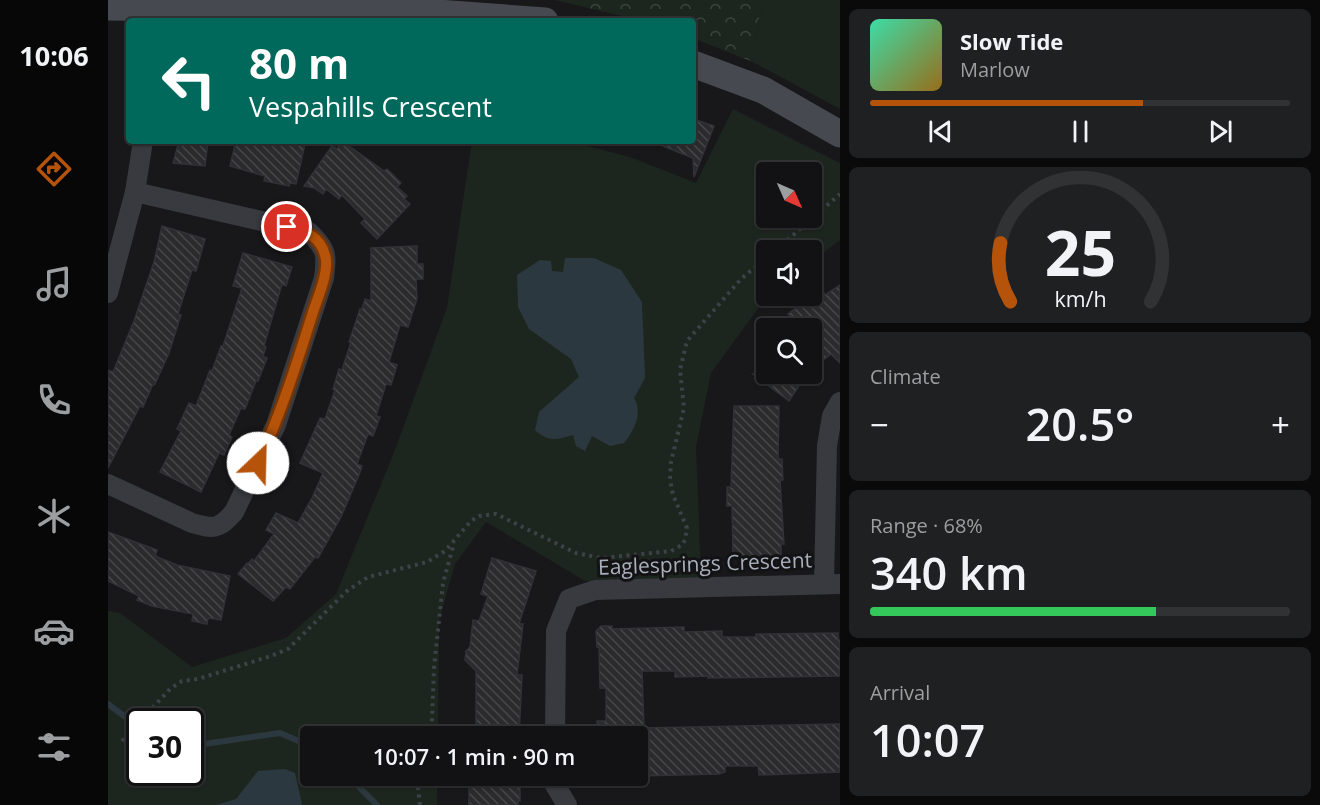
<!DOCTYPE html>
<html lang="en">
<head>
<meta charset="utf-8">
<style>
	:root { --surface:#121214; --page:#1f2022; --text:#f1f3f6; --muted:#9c9ea0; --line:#313234; --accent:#b45309 }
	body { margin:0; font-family:"Open Sans",sans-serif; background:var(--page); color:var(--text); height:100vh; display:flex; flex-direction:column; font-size:22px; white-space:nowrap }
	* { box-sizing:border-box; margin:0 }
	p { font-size:20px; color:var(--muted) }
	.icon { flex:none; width:33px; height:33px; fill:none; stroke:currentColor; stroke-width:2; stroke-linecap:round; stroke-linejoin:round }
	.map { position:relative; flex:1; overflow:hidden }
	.details { display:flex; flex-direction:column; gap:9px; padding:9px; background:#0a0a0b; width:480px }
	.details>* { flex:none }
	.top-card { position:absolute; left:18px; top:18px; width:570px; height:126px; border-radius:6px; box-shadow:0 2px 4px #0004,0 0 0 2px var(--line); background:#00695c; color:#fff; overflow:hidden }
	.needle { width:39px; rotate:135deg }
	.controls { position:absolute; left:648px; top:162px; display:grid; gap:12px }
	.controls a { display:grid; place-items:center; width:66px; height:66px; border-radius:6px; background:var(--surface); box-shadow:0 2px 4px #0004,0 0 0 2px var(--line); font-size:30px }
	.speed { position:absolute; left:18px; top:708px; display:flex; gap:12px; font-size:30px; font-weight:700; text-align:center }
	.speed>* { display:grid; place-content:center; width:78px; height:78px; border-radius:50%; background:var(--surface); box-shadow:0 2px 4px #0004,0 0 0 2px var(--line); line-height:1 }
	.speed .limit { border:3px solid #111; border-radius:9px; background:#fff; color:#111 }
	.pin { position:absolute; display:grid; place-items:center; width:51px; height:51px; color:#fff; margin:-26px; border:3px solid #fff; border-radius:50%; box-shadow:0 2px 6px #0007 }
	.me { position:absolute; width:66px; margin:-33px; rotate:24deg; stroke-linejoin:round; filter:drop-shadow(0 0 4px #0008) }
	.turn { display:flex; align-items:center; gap:21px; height:126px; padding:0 24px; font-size:27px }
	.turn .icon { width:78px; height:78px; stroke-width:2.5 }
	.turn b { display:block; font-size:42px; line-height:51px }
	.big { font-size:45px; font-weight:600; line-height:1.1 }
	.details .tile { flex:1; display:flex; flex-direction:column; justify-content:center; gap:9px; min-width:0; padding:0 21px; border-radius:9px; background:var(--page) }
	.details .dial { align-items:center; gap:0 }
	.dial svg { height:156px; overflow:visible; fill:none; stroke:var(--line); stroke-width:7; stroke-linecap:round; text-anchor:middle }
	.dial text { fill:var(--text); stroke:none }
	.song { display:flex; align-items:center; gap:18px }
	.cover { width:72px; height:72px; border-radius:9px; background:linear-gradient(135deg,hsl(160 70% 55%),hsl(40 70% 35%)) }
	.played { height:6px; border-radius:3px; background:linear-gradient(90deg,var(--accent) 65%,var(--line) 65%) }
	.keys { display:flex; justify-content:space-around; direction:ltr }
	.heat { display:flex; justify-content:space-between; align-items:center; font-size:33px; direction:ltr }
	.charge { height:9px; border-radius:4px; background:linear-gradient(90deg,#34c759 68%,var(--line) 0) }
	.trip { position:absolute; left:192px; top:726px; width:348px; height:60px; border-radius:6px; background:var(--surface); box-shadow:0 2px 4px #0004,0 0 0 2px var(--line); font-weight:600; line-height:60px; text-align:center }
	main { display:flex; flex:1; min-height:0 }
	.tab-bar { display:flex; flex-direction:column; width:108px; justify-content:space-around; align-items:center; background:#070708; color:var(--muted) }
	.tab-bar .icon { width:42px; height:42px }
	.tab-bar .selected { color:var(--accent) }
	.tab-bar b { font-size:27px; color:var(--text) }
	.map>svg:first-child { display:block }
	.grass { fill:#1d261e; fill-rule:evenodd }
	.forest { fill:url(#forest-crowns) }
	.water { fill:#2c3840 }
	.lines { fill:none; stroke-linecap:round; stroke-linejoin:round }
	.stream { stroke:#2c3840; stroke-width:6 }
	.building { fill:url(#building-back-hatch); stroke:#313236; stroke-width:1.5 }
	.path { stroke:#3e4147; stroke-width:4; stroke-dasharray:3 4.5; stroke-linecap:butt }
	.street { stroke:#383a40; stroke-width:20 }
	.secondary { stroke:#464950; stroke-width:27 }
	.route-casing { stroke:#753606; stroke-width:15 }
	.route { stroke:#b45309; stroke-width:10 }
	.labels { text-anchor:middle; stroke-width:6; stroke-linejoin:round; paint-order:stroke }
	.street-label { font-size:21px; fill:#a9afbb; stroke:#131315 }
</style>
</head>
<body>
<main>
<nav class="tab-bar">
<b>10:06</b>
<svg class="icon selected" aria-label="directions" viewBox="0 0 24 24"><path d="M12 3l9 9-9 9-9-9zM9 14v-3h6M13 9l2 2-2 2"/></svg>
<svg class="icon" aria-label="music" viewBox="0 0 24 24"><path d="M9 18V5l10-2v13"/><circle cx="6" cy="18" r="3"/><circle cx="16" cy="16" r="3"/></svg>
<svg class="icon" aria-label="phone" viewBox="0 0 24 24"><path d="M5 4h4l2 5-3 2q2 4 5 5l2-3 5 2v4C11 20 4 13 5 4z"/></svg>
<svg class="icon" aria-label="climate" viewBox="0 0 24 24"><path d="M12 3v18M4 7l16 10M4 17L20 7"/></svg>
<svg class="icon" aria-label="car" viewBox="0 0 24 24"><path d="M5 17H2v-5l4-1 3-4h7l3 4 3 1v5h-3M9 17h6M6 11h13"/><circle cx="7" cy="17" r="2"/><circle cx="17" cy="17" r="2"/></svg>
<svg class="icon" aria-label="filters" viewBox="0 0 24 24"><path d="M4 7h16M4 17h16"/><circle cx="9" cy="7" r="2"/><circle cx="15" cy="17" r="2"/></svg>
</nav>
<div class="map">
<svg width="732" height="805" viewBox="0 0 732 805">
	<defs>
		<pattern id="forest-crowns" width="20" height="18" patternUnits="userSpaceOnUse" patternTransform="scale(1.5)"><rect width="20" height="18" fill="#1d261e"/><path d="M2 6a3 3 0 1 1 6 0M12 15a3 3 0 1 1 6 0" fill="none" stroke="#3b433d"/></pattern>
		<pattern id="building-back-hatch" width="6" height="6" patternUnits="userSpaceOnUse" patternTransform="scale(1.5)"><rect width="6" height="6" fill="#2b2b2e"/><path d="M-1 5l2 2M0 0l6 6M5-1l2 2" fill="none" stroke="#47474a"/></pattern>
	</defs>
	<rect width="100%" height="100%" fill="#18181a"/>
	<!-- grass -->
	<g class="grass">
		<path d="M654,0H732V109L645,62Z"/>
		<path d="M625,109L732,163V240L704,261V250H658L659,296L603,373L588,447L593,578L477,581L378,522L347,564L331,621L330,736H202V776H329V805H0V611L12,613L84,667L178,638L228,594L287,450L339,308L364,141H460L522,157L588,183ZM658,172H704V218H658ZM32,722H82V772H32Z"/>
	</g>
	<!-- forest -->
	<path class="forest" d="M447,0H654L645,62L585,38V21H535Z"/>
	<!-- water -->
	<g class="water">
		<path d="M457,258H486L513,270L534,302L537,378L526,398C535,413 526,431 516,443L502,446L484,436L477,451L468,446L465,435C448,440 440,442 427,430L431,412L471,377L463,359L421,329L410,307L409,275L432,260L443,261L444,271L455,272Z"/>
		<path d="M177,769L187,773L194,804L193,805H108L128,799L150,771Z"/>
	</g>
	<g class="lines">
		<!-- stream -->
		<g class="stream">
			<path d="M0,704L32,728"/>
			<path d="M82,746L172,733L202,746"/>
			<path d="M240,776L269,805"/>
		</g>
	</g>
	<!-- building -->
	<g class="building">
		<path d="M585,119L606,126L586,177L585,158L545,142L585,141Z"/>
		<path d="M71,141H100L97,166L65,163Z"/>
		<path d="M128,141H185L197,144L188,184L182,183L181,186L156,181L157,176L122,166Z"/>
		<path d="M234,141L276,171L279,169L293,183L289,187L299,196L296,199L302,204L269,239L253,223L257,219L234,195L231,199L218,189L215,194L206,188L196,186L224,146L229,149Z"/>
		<path d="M54,226L97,239L88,271L84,270L70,314L73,315L61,353L47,384L44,386L35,407L32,406L0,468V370L5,372L26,321L46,262Z"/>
		<path d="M309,246V264H315V279H308L309,299L300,327L292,325L281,362L289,365L283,385L278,384L268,416L272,417L265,436L260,434L249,464L254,466L251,475L233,517L210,558L207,557L182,589L178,587L165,601L130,574L139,563L140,564L144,559L146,561L166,534L158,530L168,513L190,523L204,498L215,473L192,463L212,418L217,419L227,390L225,389L231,369L234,370L243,342H241L252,309H254L257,299L263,301V248Z"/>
		<path d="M135,253L184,267L178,286L174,284L156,346L158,347L155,356L159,358L150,381H148L137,409L133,408L121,435L124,437L116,455L111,453L93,492L52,472L73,431L69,429L81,403L88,406L102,370L104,371L113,346H115L134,288L125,286Z"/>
		<path d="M732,285V363L723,354L704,369V328H691L680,314L697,301L699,303L715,291L717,295Z"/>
		<path d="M645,374H699L681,401Z"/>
		<path d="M626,406H671L670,459H674L675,480H672L676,544H673V555L625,556L624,506H619V487H623Z"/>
		<path d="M0,532L49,550L47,556L69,565L122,576L113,620L100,618L99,624L84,621L85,614L44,606L29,600L31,596L0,581Z"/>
		<path d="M384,558L428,571L411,624H415L409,675H414L411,736H368V671L357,660L358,651L362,647L365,620L371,621L380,596L373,594Z"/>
		<path d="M493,626H504V629L576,627V632L614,631V637H648V634L730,633V640H732V676L600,678L602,676L567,677V671H534L536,728L732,724V772L651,775L650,766H617V772L611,774L530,776V736H490L489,721H498V688H492L491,648L489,647L488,631Z"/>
		<path d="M361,778H412V801H410V805H361Z"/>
	</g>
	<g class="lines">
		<!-- path -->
		<g class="path">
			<path d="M668,250L732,194"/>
			<path d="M321,736L324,719L326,668L335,583L346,543"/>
			<path d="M14,741L62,689L74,681L90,679L163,656L180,649L239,591L260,577L319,562L337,551L363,521L371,516L388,514L468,553L493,558L563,551L574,545L577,540L579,528L565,495L562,479L563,462L576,408L572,370L579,341L633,279L658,258"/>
			<path d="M312,805L310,788L313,776"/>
		</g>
		<!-- street -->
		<g class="street">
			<path d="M0,293L27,192L35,141"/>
			<path d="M0,484L84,523C105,529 111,530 126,512L168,425L216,278C219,253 219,250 201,232L27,192"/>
			<path d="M716,583L719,446L724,416L732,402"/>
			<path d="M447,736L448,631L461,599L487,590L732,584"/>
			<path d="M447,776V785L459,805"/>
		</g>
		<!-- secondary -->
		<g class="secondary">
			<path d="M0,7L210,10L250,7L437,21"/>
			<path d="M585,64L655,90L732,134"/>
		</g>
	</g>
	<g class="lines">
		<!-- route casing -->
		<g class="route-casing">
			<path id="route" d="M150,463C173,414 189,363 205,312C210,297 222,270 217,255C212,236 197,231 179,227"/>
		</g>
		<!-- route -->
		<use href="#route" class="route"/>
	</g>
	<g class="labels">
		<!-- street labels -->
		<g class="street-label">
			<text transform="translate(597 564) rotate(-2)" y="7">Eaglesprings Crescent</text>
		</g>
	</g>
</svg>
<div class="controls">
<a><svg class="needle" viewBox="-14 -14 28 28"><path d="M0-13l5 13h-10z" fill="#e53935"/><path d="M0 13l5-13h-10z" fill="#9c9ea0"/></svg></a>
<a><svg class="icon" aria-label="sound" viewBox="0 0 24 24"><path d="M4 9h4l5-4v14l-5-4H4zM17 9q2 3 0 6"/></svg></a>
<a><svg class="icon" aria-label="search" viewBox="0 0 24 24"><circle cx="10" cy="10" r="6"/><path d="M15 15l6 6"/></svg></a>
</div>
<div class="speed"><div class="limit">30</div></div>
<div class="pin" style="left:179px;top:227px;background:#d93025"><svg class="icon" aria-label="arrive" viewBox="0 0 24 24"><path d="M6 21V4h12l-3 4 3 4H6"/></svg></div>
<svg class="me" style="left:150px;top:463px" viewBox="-20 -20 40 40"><circle r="19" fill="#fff"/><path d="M0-13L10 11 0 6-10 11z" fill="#b45309"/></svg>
<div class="trip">10:07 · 1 min · 90 m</div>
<div class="top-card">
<div class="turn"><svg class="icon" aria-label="left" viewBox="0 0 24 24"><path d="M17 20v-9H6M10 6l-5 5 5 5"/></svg><div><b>80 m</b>Vespahills Crescent</div></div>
</div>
</div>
<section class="details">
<div class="tile">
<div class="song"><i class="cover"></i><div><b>Slow Tide</b><p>Marlow</p></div></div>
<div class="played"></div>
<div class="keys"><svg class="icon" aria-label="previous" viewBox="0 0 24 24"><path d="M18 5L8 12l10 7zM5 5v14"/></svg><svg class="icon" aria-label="pause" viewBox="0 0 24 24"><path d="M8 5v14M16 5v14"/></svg><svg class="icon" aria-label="next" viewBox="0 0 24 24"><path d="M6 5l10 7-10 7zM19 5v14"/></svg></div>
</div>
<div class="tile dial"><svg viewBox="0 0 100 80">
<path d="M14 69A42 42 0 1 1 86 69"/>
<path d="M14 69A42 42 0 0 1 9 39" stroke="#b45309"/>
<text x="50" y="56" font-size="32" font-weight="700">25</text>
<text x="50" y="72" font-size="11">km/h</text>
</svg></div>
<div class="tile"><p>Climate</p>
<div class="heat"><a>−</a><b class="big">20.5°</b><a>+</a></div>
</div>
<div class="tile"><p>Range · 68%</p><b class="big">340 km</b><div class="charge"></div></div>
<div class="tile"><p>Arrival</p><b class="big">10:07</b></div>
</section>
</main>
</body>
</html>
